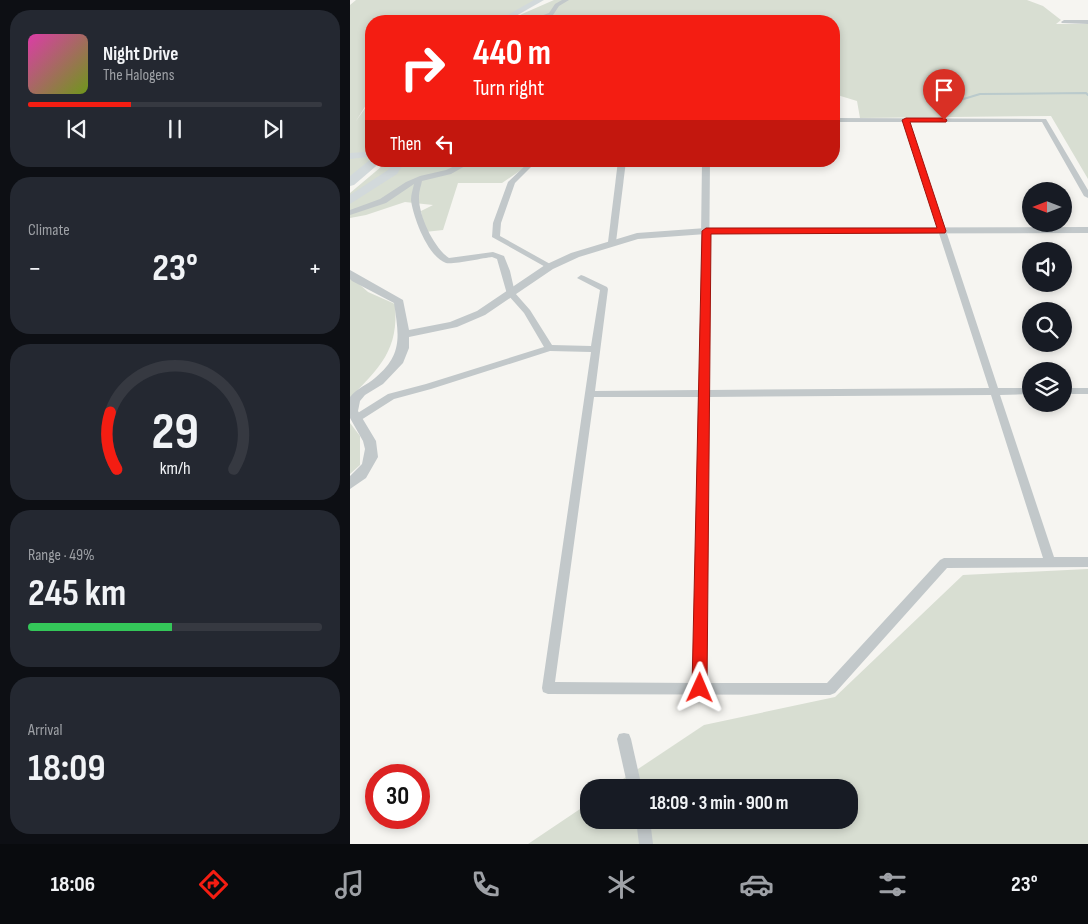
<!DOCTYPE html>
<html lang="en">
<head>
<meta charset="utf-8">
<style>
	:root { --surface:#171b24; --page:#242831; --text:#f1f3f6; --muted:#9ea1a6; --line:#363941; --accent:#f41d12 }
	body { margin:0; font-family:"Sofia Sans Condensed",sans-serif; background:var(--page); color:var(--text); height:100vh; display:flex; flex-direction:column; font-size:19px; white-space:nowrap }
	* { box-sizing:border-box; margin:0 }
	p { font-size:16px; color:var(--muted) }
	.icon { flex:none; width:28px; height:28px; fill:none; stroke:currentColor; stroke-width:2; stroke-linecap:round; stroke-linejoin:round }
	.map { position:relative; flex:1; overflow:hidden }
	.side { display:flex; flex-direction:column; gap:10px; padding:10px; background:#0d0f14; width:350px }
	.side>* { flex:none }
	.banner { position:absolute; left:15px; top:15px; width:475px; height:152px; border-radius:20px; box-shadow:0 2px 8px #0003; background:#f41d12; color:#fff; overflow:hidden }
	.needle { width:32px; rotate:270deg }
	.fabs { position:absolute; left:672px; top:182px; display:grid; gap:10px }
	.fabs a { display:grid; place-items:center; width:50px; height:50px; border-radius:50%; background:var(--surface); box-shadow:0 2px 8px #0003; font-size:25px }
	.speed { position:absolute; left:15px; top:764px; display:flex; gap:10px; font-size:25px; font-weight:700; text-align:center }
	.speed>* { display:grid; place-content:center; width:65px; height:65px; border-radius:50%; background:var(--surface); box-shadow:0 2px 8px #0003; line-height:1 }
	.speed .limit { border:8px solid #d22; background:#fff; color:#111 }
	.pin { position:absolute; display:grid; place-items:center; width:42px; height:42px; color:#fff; margin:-51px -21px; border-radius:50% 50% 50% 0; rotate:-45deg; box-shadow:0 0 5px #0007 }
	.pin .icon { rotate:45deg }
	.me { position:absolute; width:55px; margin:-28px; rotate:1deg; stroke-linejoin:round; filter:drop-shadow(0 0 4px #0008) }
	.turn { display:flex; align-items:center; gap:18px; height:105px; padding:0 25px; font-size:22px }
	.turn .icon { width:65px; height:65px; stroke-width:2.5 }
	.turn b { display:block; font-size:35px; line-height:42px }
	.then { display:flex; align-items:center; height:48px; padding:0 25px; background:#0003; gap:10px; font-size:19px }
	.big { font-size:38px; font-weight:700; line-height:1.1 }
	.side .tile { flex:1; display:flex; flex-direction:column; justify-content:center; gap:8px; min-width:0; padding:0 18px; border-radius:20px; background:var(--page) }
	.side .dial { align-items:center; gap:0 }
	.dial svg { height:130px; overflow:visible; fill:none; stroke:var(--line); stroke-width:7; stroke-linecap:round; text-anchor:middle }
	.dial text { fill:var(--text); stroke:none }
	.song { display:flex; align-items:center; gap:15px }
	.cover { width:60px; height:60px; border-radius:8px; background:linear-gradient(135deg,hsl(320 70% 55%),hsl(80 70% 35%)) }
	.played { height:5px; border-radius:2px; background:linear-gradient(90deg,var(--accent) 35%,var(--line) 35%) }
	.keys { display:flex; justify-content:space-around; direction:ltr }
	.heat { display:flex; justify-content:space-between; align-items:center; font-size:28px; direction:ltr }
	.charge { height:8px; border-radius:4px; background:linear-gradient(90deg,#34c759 49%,var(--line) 0) }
	.trip { position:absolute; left:230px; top:779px; width:278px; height:50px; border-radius:20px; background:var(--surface); box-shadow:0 2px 8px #0003; font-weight:700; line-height:50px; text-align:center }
	.menu { display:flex; height:80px; justify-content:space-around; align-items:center; background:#090b0e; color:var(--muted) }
	.menu .icon { width:35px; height:35px }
	.menu .on { color:var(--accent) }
	.menu b { font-size:22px; color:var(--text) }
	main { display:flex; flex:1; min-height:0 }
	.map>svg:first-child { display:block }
	.green { fill:#d8ded2 }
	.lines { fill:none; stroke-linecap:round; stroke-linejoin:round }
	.stream { stroke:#bacacc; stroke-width:2 }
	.minor { fill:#c2c8ca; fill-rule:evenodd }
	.tertiary { fill:#c2c8ca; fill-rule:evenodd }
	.primary { fill:#d2d9db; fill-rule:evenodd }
	.route { fill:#f41d12; stroke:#9f130c }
</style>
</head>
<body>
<main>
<section class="side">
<div class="tile">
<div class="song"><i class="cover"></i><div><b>Night Drive</b><p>The Halogens</p></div></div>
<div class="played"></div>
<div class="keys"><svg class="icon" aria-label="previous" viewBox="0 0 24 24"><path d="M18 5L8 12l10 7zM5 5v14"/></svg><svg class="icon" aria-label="pause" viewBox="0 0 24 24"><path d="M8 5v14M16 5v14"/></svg><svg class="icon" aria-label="next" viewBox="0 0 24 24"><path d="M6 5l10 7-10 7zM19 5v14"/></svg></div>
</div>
<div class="tile"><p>Climate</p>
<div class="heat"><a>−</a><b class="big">23°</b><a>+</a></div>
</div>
<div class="tile dial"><svg viewBox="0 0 100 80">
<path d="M14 69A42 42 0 1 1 86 69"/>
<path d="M14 69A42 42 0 0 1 10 34" stroke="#f41d12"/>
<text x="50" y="56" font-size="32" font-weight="700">29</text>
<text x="50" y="72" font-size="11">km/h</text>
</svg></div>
<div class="tile"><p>Range · 49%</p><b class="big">245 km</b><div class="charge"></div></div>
<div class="tile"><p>Arrival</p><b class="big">18:09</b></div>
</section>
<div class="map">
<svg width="738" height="844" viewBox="0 0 738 844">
	<rect width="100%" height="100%" fill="#f6f5f1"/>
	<!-- green -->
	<g class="green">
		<path d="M6,0H186L150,21H21V97L6,121L21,100V161L0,180V5Z"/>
		<path d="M204,0H677L693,6L711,20L706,24H738V179L701,116L510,118L507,101L484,94V21H160L172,14Z"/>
		<path d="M38,161H184L152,183H108L93,230L75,232L71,211L83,205L55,202L16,215L0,218V193Z"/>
		<path d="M0,276L18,292L45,304C49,350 30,367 0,398Z"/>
		<path d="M0,423L10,436V465L0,474Z"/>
		<path d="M738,569V844H178L239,803V820H499V788L261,787L354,725L485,697L613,575Z"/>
	</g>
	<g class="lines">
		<!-- stream -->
		<path class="stream" d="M597,104L630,94L736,93L738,95"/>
		<!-- minor -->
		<g class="minor">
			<path d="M212,0H219L209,6L203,15L185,21H177L199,13L205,4Z"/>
			<path d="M714,20H738V24L712,23L711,22Z"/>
			<path d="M484,118L696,119L738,190V198L734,196L692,122H560L648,388H681V394L650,395L704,557H738V567L597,568L485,693L480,695L198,694L193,692L192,688L241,352L200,351L81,389L44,399L11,420H3L2,418L3,416L38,394L76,384L194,347L174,313L157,294L147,259L142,257C133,258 102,265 96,263C78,257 63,217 61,200C61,194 63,189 64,184L36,203L0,215V210L30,199L56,182L70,176L96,170L115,161H124L101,174L72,181C71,186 69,191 69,196C68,215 84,248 99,258L143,252L154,256L160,271L165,293L180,310L202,345L241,346L250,290L227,278L231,275L234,276L257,287L258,289L245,391L349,390L352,161H360L358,390L639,388L553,122H484ZM641,395L693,558H594L590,560L477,683H357L358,397ZM244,397H348L344,683L205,682Z"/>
			<path d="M180,161H187L165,183L151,223L150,236L202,265L203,267L199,269L142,237L143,223L158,182Z"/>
			<path d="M268,161H276L266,242L262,244L258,242Z"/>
			<rect x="714" y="388" width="24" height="6"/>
			<path d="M274,733L279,734L281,739L292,788H278L267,739L269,734Z"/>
			<path d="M286,820H300L303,844H289Z"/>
		</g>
		<!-- tertiary -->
		<path class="tertiary" d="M738,227V233L356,234L288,239L229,257L203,269L135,315L107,327L59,337V348L53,363L33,384L15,395L10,401L8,411L26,441L28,457L16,478L0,489V476L12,464L15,449L13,441L0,418V397C7,388 17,385 25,378C53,355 49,336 44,303L2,281L0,279V270L53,300L59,330L100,322L127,311L195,265L221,253L287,233L356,228Z"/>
		<!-- primary -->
		<g class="primary">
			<path d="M184,0H194L157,21H147Z"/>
			<path d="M14,152L20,155L18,157L0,159V153Z"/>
			<path d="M21,159V161H32L4,185L0,186V176Z"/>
			<path d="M33,161H47L52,166L47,174L0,204V195L38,170L40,167Z"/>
		</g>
	</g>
	<!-- route -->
	<path class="route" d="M594,118L597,120L596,122H560L596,231L595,233L361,234L357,688L355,693L350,695L345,693L342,688L352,231L356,228H587L552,120L556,118Z"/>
</svg>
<div class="fabs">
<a><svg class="needle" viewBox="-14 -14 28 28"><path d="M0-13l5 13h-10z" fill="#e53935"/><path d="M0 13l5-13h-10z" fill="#9ea1a6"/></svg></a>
<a><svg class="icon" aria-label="sound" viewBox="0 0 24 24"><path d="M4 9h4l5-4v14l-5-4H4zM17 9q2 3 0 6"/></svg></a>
<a><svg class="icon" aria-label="search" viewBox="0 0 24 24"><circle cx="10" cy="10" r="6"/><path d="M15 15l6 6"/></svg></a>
<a><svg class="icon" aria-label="layers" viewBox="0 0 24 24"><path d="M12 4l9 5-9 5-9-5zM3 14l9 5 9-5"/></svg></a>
</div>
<div class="speed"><div class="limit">30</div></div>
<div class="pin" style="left:594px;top:120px;background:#d93025"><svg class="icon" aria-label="arrive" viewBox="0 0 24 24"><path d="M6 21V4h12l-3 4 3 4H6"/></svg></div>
<svg class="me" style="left:350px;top:688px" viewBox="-20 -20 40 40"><path d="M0-17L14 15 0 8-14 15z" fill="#f41d12" stroke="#fff" stroke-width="4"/></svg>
<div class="trip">18:09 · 3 min · 900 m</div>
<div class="banner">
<div class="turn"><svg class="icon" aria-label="right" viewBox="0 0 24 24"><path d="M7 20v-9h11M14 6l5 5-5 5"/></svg><div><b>440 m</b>Turn right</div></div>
<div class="then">Then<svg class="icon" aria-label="left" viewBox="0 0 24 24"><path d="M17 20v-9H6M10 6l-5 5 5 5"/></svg></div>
</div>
</div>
</main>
<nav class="menu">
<b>18:06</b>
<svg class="icon on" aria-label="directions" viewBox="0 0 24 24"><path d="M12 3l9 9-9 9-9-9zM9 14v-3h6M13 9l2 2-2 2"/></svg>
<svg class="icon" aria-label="music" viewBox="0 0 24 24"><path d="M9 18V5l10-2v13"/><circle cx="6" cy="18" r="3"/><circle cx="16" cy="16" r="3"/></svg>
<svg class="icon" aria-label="phone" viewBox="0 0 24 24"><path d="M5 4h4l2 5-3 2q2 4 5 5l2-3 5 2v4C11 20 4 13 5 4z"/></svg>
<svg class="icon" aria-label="climate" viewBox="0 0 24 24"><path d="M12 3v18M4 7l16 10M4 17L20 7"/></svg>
<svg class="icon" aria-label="car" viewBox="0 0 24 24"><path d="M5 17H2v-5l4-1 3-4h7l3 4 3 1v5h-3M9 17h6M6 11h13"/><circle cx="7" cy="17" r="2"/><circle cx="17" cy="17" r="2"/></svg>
<svg class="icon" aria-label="filters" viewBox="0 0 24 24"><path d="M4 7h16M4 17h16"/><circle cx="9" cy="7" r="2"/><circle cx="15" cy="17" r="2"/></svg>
<b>23°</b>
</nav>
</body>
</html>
